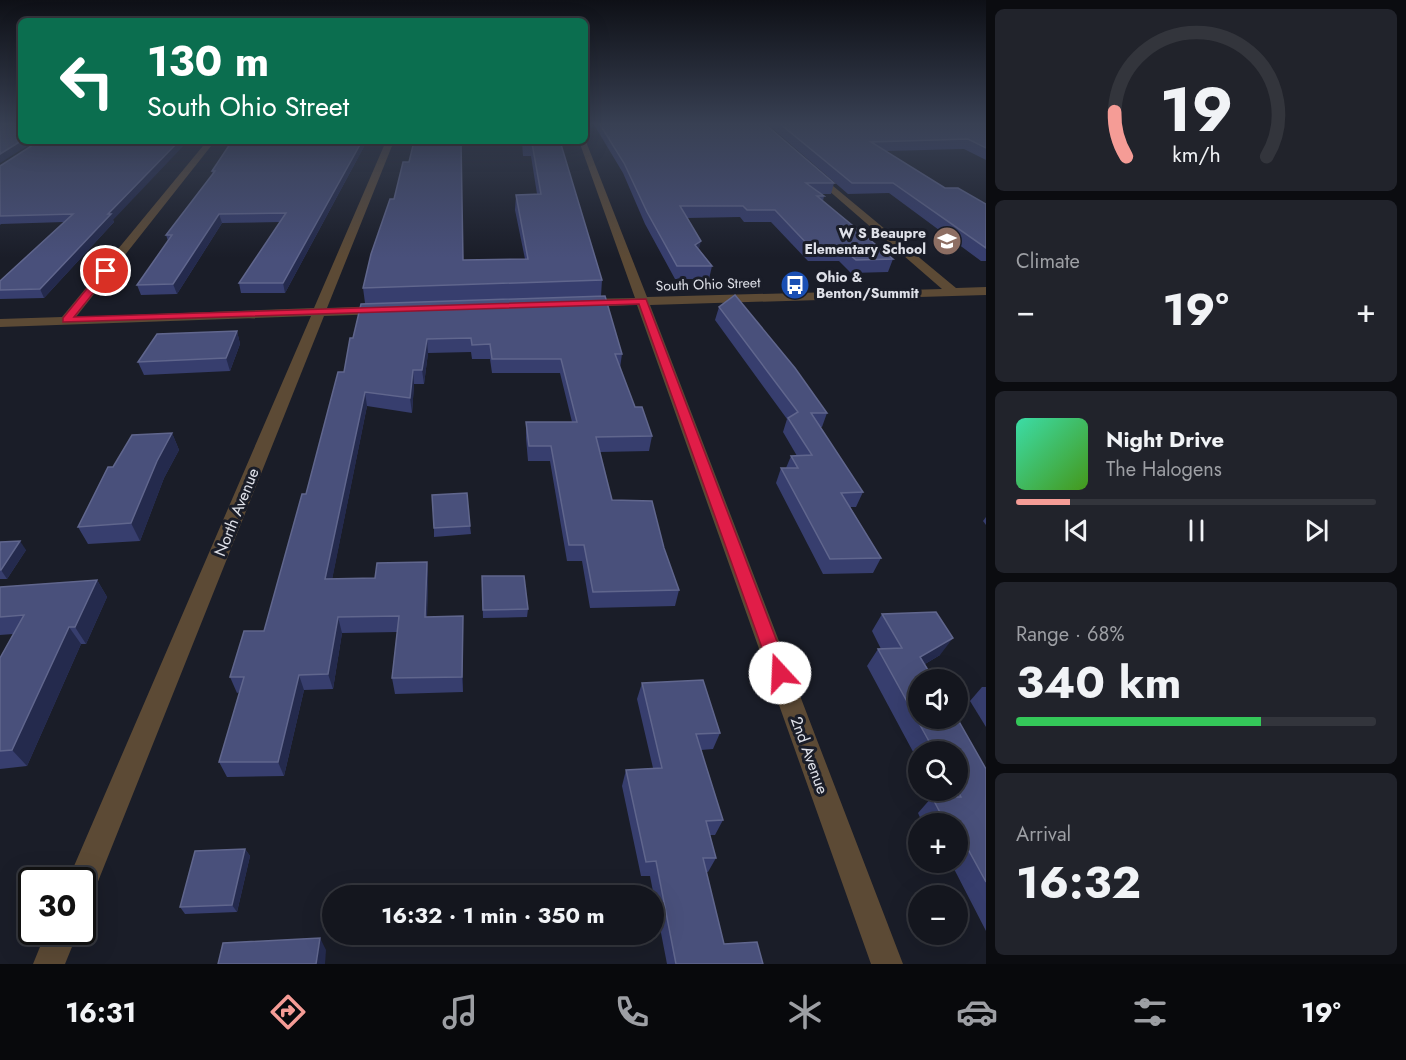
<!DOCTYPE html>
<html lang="en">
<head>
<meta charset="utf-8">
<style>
	:root { --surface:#14161e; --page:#21232b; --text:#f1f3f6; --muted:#9d9fa4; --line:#33353c; --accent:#f59c96 }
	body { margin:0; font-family:Jost,sans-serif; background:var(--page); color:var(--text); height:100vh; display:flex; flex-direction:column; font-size:22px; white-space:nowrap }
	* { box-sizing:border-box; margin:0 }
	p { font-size:20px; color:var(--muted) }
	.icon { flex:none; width:33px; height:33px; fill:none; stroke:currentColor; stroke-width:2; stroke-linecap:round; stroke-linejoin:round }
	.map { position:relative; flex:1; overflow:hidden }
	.side { display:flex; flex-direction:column; gap:9px; padding:9px; background:#0b0c10; width:420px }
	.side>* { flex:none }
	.hud { position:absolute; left:18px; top:18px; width:570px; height:126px; border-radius:9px; box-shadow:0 6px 24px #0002,0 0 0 2px var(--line); background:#0b6e4f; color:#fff; overflow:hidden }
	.tools { position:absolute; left:908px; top:669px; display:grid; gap:12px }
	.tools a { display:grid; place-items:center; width:60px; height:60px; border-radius:50%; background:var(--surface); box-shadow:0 6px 24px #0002,0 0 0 2px var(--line); font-size:30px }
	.speed { position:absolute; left:18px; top:867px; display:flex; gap:12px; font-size:30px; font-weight:700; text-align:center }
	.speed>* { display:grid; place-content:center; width:78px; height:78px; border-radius:50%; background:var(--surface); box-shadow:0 6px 24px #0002,0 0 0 2px var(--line); line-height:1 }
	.speed .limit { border:3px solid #111; border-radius:9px; background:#fff; color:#111 }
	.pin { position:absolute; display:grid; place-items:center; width:51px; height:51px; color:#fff; margin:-26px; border:3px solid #fff; border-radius:50%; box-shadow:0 2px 6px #0007 }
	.me { position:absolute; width:66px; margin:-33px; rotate:340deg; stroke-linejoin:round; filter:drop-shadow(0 0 4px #0008) }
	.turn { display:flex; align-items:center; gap:21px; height:126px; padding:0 30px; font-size:27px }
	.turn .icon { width:78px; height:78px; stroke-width:2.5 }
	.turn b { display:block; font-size:42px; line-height:51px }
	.big { font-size:45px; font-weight:700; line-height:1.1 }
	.side .widget { flex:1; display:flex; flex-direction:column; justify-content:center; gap:9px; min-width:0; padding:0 21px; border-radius:9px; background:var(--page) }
	.side .dial { align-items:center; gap:0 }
	.dial svg { height:156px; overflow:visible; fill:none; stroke:var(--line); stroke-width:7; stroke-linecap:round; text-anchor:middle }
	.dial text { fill:var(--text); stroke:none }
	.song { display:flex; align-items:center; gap:18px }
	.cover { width:72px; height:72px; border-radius:9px; background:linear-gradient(135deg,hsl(160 70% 55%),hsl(100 70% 35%)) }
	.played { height:6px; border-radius:3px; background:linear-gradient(90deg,var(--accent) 15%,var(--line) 15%) }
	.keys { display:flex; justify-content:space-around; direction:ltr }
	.heat { display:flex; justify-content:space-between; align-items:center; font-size:33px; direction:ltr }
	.charge { height:9px; border-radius:4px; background:linear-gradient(90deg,#34c759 68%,var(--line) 0) }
	.trip { position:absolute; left:322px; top:885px; width:342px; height:60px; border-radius:30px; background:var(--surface); box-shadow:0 6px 24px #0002,0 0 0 2px var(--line); font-weight:700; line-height:60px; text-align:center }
	.dock { display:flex; height:96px; justify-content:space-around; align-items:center; background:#08090c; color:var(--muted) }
	.dock .icon { width:42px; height:42px }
	.dock .active { color:var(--accent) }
	.dock b { font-size:27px; color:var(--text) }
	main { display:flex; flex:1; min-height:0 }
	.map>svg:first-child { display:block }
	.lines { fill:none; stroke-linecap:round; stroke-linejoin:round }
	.street { fill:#5c4a35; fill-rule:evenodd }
	.wall { fill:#373e6e }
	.shaded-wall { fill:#242a4d }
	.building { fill:#49507b; stroke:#60668d; stroke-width:1.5 }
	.route { fill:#e11d48; stroke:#92132f; stroke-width:1.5 }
	.labels { text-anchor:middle; stroke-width:6; stroke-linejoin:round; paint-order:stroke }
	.far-poi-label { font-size:14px; font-weight:bold; fill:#dfe1e9; stroke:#1a1d28; text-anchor:end }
	.far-street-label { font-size:14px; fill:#dfe1e9; stroke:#1a1d28 }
	.street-label { font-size:16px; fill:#dfe1e9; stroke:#1a1d28 }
</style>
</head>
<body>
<main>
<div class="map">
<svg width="986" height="964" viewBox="0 0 986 964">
	<rect width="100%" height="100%" fill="#1a1d28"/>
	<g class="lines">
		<!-- street -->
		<g class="street">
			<path d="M585,139L647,297L942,289L812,176L811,174L815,171L956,288L986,287V295L650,305L903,964H871L637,305L583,307L577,303L583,299L635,298L579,141Z"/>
			<path d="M207,141H215L76,317L314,308L386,141H394L327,308L382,306L388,310L382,314L324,316L93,894L82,898V880H68L311,316L0,327V319L62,317Z"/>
			<path d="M46,932H78L65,964H33Z"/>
		</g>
	</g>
	<!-- wall -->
	<g class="wall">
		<path d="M593,123H764L834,183L831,194H821L824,196L823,201L893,259L888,272L851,273L839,261H808L771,222H744L740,217L687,218L699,249L712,266L709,279H675L645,224L623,173Z"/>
		<path d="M766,123H986V160L964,149L886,151L945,188L986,204V261H981L889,193L848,194Z"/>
		<path d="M367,141L285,293H241L239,283L280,222L222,223L177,294L141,295L137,285L168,241L166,235L213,175L212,171Z"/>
		<path d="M522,141H560L602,280L601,296L622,354L620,368L635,407L652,436L649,451L600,452L612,500L664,548L679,590L675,606L590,608L582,561H567L550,461H528L526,438V422H572L560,373H492L490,359H472L471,352L428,353L424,384H414L412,413L367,406L332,579L375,578L427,562L428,578L427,617L463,632V692L395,694L392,678L397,632L342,633L333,689L304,690L284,776L227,777L219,762L240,692L237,693L230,677L264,631L344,372L353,338L365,303L363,288L463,260L525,259L515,210L516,195L537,194L531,156H523Z"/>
		<path d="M0,166L113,220L114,222L44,298L0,299V281L64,222L1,224L0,225Z"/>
		<path d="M719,307L827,413L822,427H820L863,492L856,507H850L881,558L873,573L823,574L776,483L781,468H786L791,456H797L783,432L787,419L715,320Z"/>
		<path d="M237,331L240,344L230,371L144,375L138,362Z"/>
		<path d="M172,433L179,450L164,478L140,541L88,544L78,527L113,467Z"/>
		<path d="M986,517V525L983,521Z"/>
		<path d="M470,526L471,534L434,537V528Z"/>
		<path d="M0,542L26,550L7,579H0Z"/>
		<path d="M482,576L528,609L527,617L483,618Z"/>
		<path d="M97,580L107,597L86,644H81L27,766L0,769V658L13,634L0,635V587Z"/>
		<path d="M882,614L940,655L925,664L986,769V931L952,865H943L942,862H957V824H923L918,813L932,797H937L934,790H957V752H918V761L867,666L878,649H881L872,631Z"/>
		<path d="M642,683L720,733L713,749L701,750L723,820L715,835H710L716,858L708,872H706L724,944L763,964H667L650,876H641L622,786L626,770L653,768L637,699Z"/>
		<path d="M982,687H986V727L970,701Z"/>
		<path d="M245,849L250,856L237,912L185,914L180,907Z"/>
	</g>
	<!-- shaded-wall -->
	<g class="shaded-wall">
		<path d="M21,141H35L0,163V154Z"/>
		<path d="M179,141H188L113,220L114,222L44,298L40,289L108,214Z"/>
		<path d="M362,141H367L285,293L283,283Z"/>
		<path d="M219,214L222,223L177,294L173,284Z"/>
		<path d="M701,241L698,253L695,245Z"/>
		<path d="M237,331L240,344L230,371L226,358Z"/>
		<path d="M427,339L428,353L424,384L422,370Z"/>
		<path d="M413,370L414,384L412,413L410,398Z"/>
		<path d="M365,392L367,406L329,595L325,579Z"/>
		<path d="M172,433L179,450L164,478L140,541L131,523L157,461Z"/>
		<path d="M20,541L26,550L7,579L1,570Z"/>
		<path d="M427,562L428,578L426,633L425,617Z"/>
		<path d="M97,580L107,597L86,644L75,627Z"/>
		<path d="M463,616V692L462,677Z"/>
		<path d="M338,617L342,633L333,689L328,674Z"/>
		<path d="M69,627L81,644L27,766L12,750Z"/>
		<path d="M953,638L940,655L908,674L920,657Z"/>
		<path d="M299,675L304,690L284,776L278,762Z"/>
		<path d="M245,849L250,856L237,912L232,905Z"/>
		<path d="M320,938L326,950L325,964H316Z"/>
	</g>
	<!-- building -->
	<g class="building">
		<path d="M0,123H21V141L0,154Z"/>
		<path d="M599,123H764L834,183H806L824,196H817L893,259L856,260L843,249H812L775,210H747L743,206H680L701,241L695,245L712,266H677L647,212L624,163Z"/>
		<path d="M779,123H986V148L968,139L871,142L945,188H958L986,204V248L893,183H852Z"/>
		<path d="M39,141H179L108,214H111L40,289L0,290V281L73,214L0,216V166Z"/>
		<path d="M232,141H362L283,283H239L286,213L219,214L173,284L137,285L172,235H166L215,171H212Z"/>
		<path d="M414,141H461L463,260L528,259L516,195L541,194L532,143H523V141H560L602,280L363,288L371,254L390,199H394L403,162H409Z"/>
		<path d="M735,295L795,368L827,413H811L863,492L841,493L881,558L830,559L781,468H798L791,456L812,455L788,418L798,412L719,307Z"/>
		<path d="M605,296L622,354H615L635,407H642L652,436L596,437L612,500L652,501L664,548L679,590L593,592L584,545H569L551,446H529L526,422H577L561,359H492L490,344L472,345L471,338L427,339L422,370H413L410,398L365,392L325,579L375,578L377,563L427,562L425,617L463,616L462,677L392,678L399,616L338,617L328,674L299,675L278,762H219L244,677H230L244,631H264L302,494H306L338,372H344L350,338H353L361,304Z"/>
		<path d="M237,331L226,358L138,362L157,334Z"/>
		<path d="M172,433L157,461L131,523L78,527L108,467H113L132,435Z"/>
		<path d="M467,493L470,526L434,528L432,495Z"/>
		<path d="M20,541L1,570H0V542Z"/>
		<path d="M482,576H524L528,609L483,610Z"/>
		<path d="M97,580L75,627H69L12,750L0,751V658L24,615L0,617V587Z"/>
		<path d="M936,612L953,638L920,657L934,680H918V718H957L986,769V882L969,851H960L957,846V824H946L932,797H961L957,790V752H935L878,649L902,648L882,614Z"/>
		<path d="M703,680L720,733L696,734L723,820L706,821L716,858H703L724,944L757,942L763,964H676L656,861L646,862L626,770L662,768L642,683Z"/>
		<path d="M245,849L232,905L180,907L195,851Z"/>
		<path d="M320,938L316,964H218L223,943Z"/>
	</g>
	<!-- sky -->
	<linearGradient id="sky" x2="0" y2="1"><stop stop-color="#0e1016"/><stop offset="0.48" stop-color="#384053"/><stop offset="1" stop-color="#384053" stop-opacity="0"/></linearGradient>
	<rect width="986" height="258" fill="url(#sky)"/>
	<!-- route -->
	<path class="route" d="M106,268L111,271L74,317L646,299L789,673L786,678L780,680L773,678L771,673L639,304L63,322V318L103,269Z"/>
	<!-- icons -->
	<defs>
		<g id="school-disc" transform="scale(1.5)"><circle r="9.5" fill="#8d6e63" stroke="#1a1d28"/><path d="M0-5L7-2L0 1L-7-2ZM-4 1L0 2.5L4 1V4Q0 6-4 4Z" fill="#fff"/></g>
		<g id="bus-disc" transform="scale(1.5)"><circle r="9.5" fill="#1a4fb4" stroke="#1a1d28"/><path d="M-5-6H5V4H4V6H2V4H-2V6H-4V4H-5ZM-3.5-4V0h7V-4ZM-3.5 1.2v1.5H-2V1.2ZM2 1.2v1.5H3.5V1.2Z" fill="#fff"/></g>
	</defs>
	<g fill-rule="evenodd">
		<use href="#school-disc" x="947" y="241"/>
		<use href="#bus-disc" x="795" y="285"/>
	</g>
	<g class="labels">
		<!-- far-poi labels -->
		<g class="far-poi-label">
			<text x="926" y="238">W S Beaupre<tspan x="926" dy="16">Elementary School</tspan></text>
			<text x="816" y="282" text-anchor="start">Ohio &amp;<tspan x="816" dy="16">Benton/Summit</tspan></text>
		</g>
		<!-- far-street labels -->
		<g class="far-street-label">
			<text transform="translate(708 284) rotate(-2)" y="5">South Ohio Street</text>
		</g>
		<!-- street labels -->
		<g class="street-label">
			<text transform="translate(236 512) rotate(-68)" y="6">North Avenue</text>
			<text transform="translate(810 755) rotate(70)" y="6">2nd Avenue</text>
		</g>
	</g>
</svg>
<div class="tools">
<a><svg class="icon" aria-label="sound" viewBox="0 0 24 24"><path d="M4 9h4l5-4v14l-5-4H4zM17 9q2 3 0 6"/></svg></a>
<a><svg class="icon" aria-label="search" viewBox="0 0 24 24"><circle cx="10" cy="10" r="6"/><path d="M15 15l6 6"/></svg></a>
<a>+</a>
<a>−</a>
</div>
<div class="speed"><div class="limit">30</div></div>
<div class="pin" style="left:106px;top:271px;background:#d93025"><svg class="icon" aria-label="arrive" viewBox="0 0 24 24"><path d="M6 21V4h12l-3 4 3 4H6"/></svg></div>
<svg class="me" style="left:780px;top:673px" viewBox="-20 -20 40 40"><circle r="19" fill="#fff"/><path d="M0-13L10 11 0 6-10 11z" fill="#e11d48"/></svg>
<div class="trip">16:32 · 1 min · 350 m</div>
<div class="hud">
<div class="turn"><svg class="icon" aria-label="left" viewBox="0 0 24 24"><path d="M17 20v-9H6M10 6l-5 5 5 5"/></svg><div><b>130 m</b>South Ohio Street</div></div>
</div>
</div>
<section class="side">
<div class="widget dial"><svg viewBox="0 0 100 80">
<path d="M14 69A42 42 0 1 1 86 69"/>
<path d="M14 69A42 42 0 0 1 8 46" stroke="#f59c96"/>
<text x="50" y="56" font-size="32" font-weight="700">19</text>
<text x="50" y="72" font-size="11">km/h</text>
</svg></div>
<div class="widget"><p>Climate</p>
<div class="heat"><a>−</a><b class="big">19°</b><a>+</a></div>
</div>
<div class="widget">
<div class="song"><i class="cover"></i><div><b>Night Drive</b><p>The Halogens</p></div></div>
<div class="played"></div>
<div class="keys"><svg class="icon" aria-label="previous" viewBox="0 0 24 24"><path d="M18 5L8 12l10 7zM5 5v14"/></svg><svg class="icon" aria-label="pause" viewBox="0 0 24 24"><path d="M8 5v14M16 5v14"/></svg><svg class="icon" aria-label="next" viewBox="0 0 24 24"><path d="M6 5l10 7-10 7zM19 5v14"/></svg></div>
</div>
<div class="widget"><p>Range · 68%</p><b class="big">340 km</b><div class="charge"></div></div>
<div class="widget"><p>Arrival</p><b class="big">16:32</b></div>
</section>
</main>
<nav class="dock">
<b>16:31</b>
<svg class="icon active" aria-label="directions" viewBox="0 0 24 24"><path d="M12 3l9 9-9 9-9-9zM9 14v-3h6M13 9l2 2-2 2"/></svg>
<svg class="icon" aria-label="music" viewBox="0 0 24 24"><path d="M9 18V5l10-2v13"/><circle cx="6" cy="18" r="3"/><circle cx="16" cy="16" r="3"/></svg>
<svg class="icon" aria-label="phone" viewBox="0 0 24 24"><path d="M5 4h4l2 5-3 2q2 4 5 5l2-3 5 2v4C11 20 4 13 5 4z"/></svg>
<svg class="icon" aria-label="climate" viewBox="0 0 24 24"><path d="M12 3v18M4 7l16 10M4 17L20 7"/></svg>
<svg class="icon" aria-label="car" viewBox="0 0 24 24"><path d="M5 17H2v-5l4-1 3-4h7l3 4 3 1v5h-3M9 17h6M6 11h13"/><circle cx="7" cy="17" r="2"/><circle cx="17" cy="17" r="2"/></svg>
<svg class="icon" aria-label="filters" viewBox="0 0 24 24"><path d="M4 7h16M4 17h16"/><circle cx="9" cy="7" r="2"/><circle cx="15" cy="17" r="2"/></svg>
<b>19°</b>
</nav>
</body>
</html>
